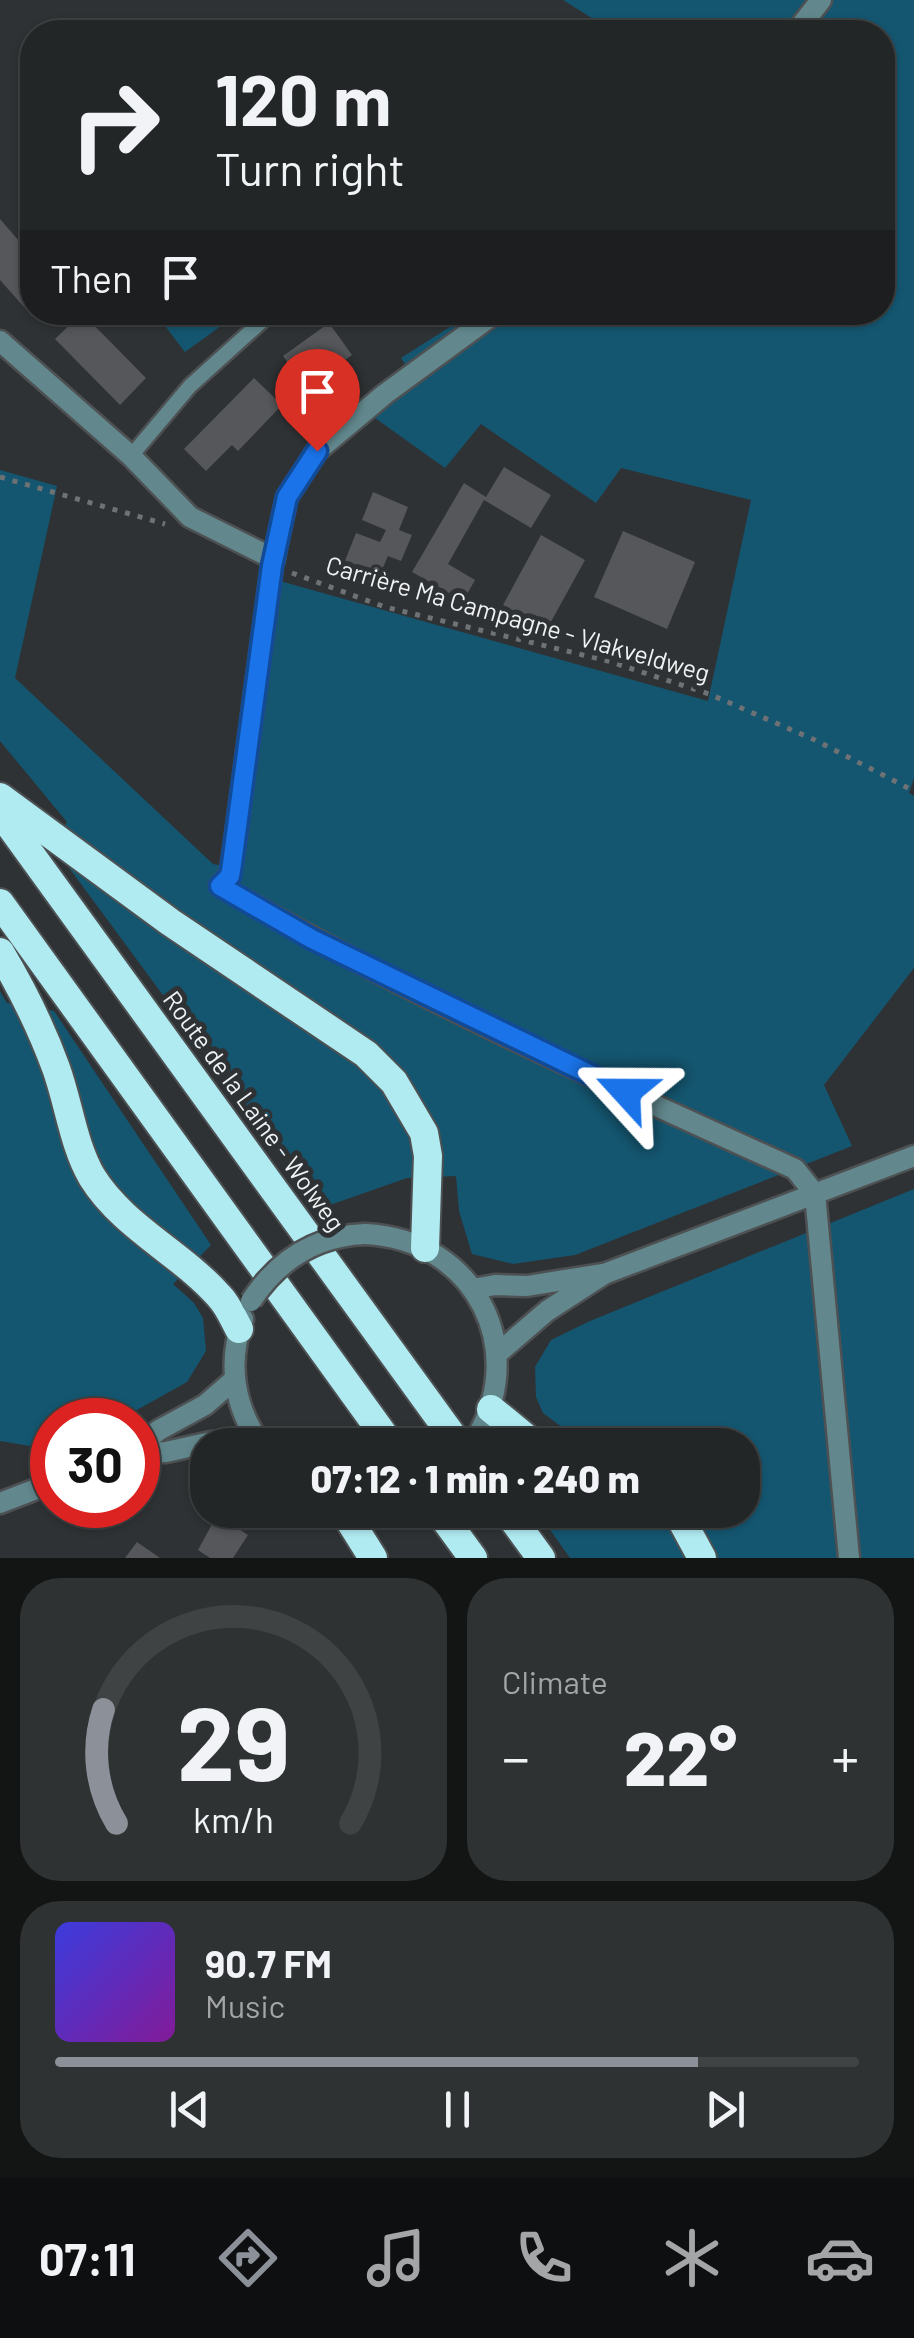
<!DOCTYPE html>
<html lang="en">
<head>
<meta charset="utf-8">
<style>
	:root { --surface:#232627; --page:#2f3233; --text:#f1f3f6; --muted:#a3a5a7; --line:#404344; --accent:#8c9099 }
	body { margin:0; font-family:Barlow,sans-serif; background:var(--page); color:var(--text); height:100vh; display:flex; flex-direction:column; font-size:38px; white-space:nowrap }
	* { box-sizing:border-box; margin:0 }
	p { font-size:32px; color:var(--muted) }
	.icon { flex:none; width:55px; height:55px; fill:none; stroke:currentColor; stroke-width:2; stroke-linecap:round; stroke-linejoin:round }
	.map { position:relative; height:1558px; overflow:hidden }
	.side { display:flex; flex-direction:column; gap:20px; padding:20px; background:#131515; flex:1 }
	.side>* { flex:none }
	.top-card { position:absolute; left:20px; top:20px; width:875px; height:305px; border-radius:40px; box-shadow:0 2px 8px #0004,0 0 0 2px var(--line); background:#232627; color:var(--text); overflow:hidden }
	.speed { position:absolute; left:30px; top:1398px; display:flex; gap:20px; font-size:50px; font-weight:700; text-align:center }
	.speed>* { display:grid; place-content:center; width:130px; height:130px; border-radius:50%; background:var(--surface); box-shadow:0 2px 8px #0004,0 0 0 2px var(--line); line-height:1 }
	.speed .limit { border:15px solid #d22; background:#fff; color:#111 }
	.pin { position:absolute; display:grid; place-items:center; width:85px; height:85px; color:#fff; margin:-102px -42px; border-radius:50% 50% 50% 0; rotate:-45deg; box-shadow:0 0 10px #0007 }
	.pin .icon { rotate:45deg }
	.me { position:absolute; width:110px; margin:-55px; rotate:294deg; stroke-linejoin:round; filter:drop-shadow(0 0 8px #0008) }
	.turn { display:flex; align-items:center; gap:35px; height:210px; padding:0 30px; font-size:45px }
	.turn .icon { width:130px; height:130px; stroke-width:2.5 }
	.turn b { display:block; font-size:70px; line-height:85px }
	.then { display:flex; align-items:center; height:95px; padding:0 30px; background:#0003; gap:20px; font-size:38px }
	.big { font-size:75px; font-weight:800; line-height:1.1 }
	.side .tile { flex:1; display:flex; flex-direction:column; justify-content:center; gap:15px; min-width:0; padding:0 35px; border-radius:40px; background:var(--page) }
	.side .dial { align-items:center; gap:0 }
	.dial svg { height:260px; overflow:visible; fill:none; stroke:var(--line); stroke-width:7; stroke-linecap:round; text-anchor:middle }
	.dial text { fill:var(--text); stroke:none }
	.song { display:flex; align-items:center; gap:30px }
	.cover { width:120px; height:120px; border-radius:15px; background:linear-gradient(135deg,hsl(240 70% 55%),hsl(290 70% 35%)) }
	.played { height:10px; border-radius:5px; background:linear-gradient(90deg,var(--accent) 80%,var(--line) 80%) }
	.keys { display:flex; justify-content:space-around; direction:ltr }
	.heat { display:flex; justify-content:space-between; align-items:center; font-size:55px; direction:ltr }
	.side .tiles { flex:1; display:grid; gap:20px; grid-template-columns:1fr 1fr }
	.tile:last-child { grid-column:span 2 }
	.trip { position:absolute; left:190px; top:1428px; width:570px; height:100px; border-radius:40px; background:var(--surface); box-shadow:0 2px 8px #0004,0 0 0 2px var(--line); font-weight:800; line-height:100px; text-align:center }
	.tabs { display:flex; height:160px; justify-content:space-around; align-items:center; background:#0e0f10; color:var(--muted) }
	.tabs .icon { width:70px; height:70px }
	.tabs .active { color:var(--accent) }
	.tabs b { font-size:45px; color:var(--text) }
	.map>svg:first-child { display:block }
	.green { fill:#145670 }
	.building { fill:#55575a }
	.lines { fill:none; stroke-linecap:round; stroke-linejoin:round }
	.service-casing { stroke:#4e5153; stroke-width:19 }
	.minor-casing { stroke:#4e5153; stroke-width:25 }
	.tertiary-casing { stroke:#4e5153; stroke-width:25 }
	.trunk-casing { stroke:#4e5153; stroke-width:32 }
	.path { stroke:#6f7274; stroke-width:5; stroke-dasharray:5 8; stroke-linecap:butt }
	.service { stroke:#62888d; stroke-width:14 }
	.minor { stroke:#62888d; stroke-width:20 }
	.tertiary { stroke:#62888d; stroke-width:20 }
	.trunk { stroke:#b0ebf2; stroke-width:28 }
	.tertiary-bridge-casing { stroke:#4e5153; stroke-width:25; stroke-linecap:butt }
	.tertiary-bridge { stroke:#62888d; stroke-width:20 }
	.route-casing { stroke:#114b97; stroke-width:25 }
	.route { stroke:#1a73e8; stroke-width:18 }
	.labels { text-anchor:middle; stroke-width:10; stroke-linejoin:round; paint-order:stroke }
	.street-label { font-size:25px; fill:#f0f2f3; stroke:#2f3234 }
</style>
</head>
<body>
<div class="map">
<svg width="914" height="1558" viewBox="0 0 914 1558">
	<rect width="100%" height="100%" fill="#2f3234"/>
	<!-- green -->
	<g class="green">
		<path d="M563,0H914V778L909,793L914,796V968L824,1085L852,1146L575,1255L513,1264L472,1254L459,1211L456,1176L407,1178L327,1206L307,1175L297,1177L53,846L67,822L0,741V470L57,486L15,678L213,864L242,870L280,581L708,701L751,500L621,468L596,503L481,424L445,468L375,418L417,382L401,358L472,313L882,312V32H614Z"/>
		<path d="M155,313H239L185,352Z"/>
		<path d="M0,991L7,1003L54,1011L211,1245L173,1284L194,1303L203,1318L206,1351L187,1382L119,1420H52V1443L30,1446L0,1441Z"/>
		<path d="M914,1189V1558H570L536,1510H742V1445H562L571,1434L543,1413L536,1397L535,1367L551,1340L590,1321Z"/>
	</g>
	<!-- building -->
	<g class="building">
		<path d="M0,219L32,256V316L0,280Z"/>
		<path d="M82,313L146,378L120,405L55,339Z"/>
		<path d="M329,323L352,355L306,388L283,356Z"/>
		<path d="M254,378L282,405L238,451L232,445L206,471L184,449Z"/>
		<path d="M504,467L551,495L531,528L484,500L448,564L475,580L463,601L412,572L464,483L486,497Z"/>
		<path d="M373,492L408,507L399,530L412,535L401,561L388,556L379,577L344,563L356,533L380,542L386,530L362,520Z"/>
		<path d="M623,531L695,562L667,629L594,597Z"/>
		<path d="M541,535L585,560L547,629L503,605Z"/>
		<path d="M217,1515L248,1535L233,1558H210L198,1550Z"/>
		<path d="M137,1542L160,1558H125Z"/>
	</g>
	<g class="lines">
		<!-- service casing -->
		<g class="service-casing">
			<path id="service" d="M131,456L190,386L272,312"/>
		</g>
		<!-- minor casing -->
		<g class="minor-casing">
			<g id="minor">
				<path d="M796,32L821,0"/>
				<path d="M497,312L385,394L317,451L287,497L272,566L232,864L229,876L220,886C405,993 600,1081 795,1169L815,1194L849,1558"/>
				<path d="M0,341L131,456L190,517L274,559"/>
			</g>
		</g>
		<!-- tertiary casing -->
		<g class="tertiary-casing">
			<g id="tertiary">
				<path d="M365,1234C477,1239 532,1353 472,1445"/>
				<path d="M473,1289L495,1285L527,1286L602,1274"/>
				<path d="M243,1319C227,1363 234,1407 261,1445"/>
				<path d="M497,1354L547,1311L604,1274L914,1156"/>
				<path d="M138,1446L159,1430L205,1405L235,1379"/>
				<path d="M138,1453L166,1452L211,1442L258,1441"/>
				<path d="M0,1503L52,1483"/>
			</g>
		</g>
		<!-- trunk casing -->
		<g class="trunk-casing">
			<g id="trunk">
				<path d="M0,797L170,922L366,1054L394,1082L424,1133L428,1156L425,1248"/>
				<path d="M0,812L459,1445"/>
				<path d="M0,903L391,1445"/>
				<path d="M0,952C22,989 41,1027 56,1068C69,1104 73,1144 92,1177C123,1227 181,1253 219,1296C228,1305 233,1318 239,1329"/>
				<path d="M491,1409L535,1445"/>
				<path d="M343,1510L373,1558"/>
				<path d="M438,1510L473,1558"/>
				<path d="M506,1510L541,1558"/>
				<path d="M671,1510L682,1521L702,1558"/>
			</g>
		</g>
		<!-- path -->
		<g class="path">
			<path d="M0,477L165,524"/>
			<path d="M292,573L385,607L608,661L709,694L815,740L914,791"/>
		</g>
		<!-- service -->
		<use href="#service" class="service"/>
		<!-- minor -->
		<use href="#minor" class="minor"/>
		<!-- tertiary -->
		<use href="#tertiary" class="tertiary"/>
		<!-- trunk -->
		<use href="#trunk" class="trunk"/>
		<!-- tertiary-bridge casing -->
		<g class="tertiary-bridge-casing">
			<path id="tertiary-bridge" d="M251,1301C278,1260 316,1236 365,1234"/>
		</g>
		<!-- tertiary-bridge -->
		<use href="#tertiary-bridge" class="tertiary-bridge"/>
	</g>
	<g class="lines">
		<!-- route casing -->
		<g class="route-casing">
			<path id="route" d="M317,451L287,497L272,566L232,864L230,876L220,886L312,939L626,1092"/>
		</g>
		<!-- route -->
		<use href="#route" class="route"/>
	</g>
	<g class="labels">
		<!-- street labels -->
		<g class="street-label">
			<text transform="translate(518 619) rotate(16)" y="9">Carrière Ma Campagne - Vlakveldweg</text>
			<text transform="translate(254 1111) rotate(54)" y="9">Route de la Laine - Wolweg</text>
		</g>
	</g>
</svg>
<div class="speed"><div class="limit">30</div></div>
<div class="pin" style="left:317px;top:451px;background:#d93025"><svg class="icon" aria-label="arrive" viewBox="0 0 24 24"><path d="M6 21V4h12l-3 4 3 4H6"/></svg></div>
<svg class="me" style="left:626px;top:1092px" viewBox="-20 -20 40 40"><path d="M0-17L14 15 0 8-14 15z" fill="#1a73e8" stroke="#fff" stroke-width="4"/></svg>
<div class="trip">07:12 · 1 min · 240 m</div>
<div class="top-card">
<div class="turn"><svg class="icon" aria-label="right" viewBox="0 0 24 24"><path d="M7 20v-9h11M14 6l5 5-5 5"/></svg><div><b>120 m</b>Turn right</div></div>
<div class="then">Then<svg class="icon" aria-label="arrive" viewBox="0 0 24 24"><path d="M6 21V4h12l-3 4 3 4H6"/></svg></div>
</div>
</div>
<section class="side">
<div class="tiles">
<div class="tile dial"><svg viewBox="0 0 100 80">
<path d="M14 69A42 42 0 1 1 86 69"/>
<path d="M14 69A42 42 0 0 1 10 34" stroke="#8c9099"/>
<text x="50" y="56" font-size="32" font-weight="700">29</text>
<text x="50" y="72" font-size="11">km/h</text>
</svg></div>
<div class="tile"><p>Climate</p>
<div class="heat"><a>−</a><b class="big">22°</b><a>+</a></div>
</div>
<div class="tile">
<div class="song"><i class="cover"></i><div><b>90.7 FM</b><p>Music</p></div></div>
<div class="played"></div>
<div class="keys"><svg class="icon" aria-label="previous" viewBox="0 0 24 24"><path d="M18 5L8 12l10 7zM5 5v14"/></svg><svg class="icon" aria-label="pause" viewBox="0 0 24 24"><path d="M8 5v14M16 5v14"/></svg><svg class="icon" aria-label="next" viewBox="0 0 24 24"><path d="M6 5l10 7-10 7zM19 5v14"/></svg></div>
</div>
</div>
</section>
<nav class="tabs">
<b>07:11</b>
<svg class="icon active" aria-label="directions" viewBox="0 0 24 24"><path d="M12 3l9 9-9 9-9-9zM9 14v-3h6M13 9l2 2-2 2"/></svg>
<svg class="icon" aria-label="music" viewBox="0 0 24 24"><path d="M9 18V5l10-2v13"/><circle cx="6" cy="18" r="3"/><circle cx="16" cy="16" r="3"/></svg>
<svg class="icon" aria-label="phone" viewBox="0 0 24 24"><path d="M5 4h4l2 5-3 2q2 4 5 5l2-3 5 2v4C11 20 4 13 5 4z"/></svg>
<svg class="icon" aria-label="climate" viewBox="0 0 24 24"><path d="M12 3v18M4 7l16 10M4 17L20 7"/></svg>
<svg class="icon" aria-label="car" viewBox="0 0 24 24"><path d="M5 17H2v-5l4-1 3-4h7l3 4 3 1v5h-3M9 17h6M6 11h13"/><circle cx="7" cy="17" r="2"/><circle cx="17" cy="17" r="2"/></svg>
</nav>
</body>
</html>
